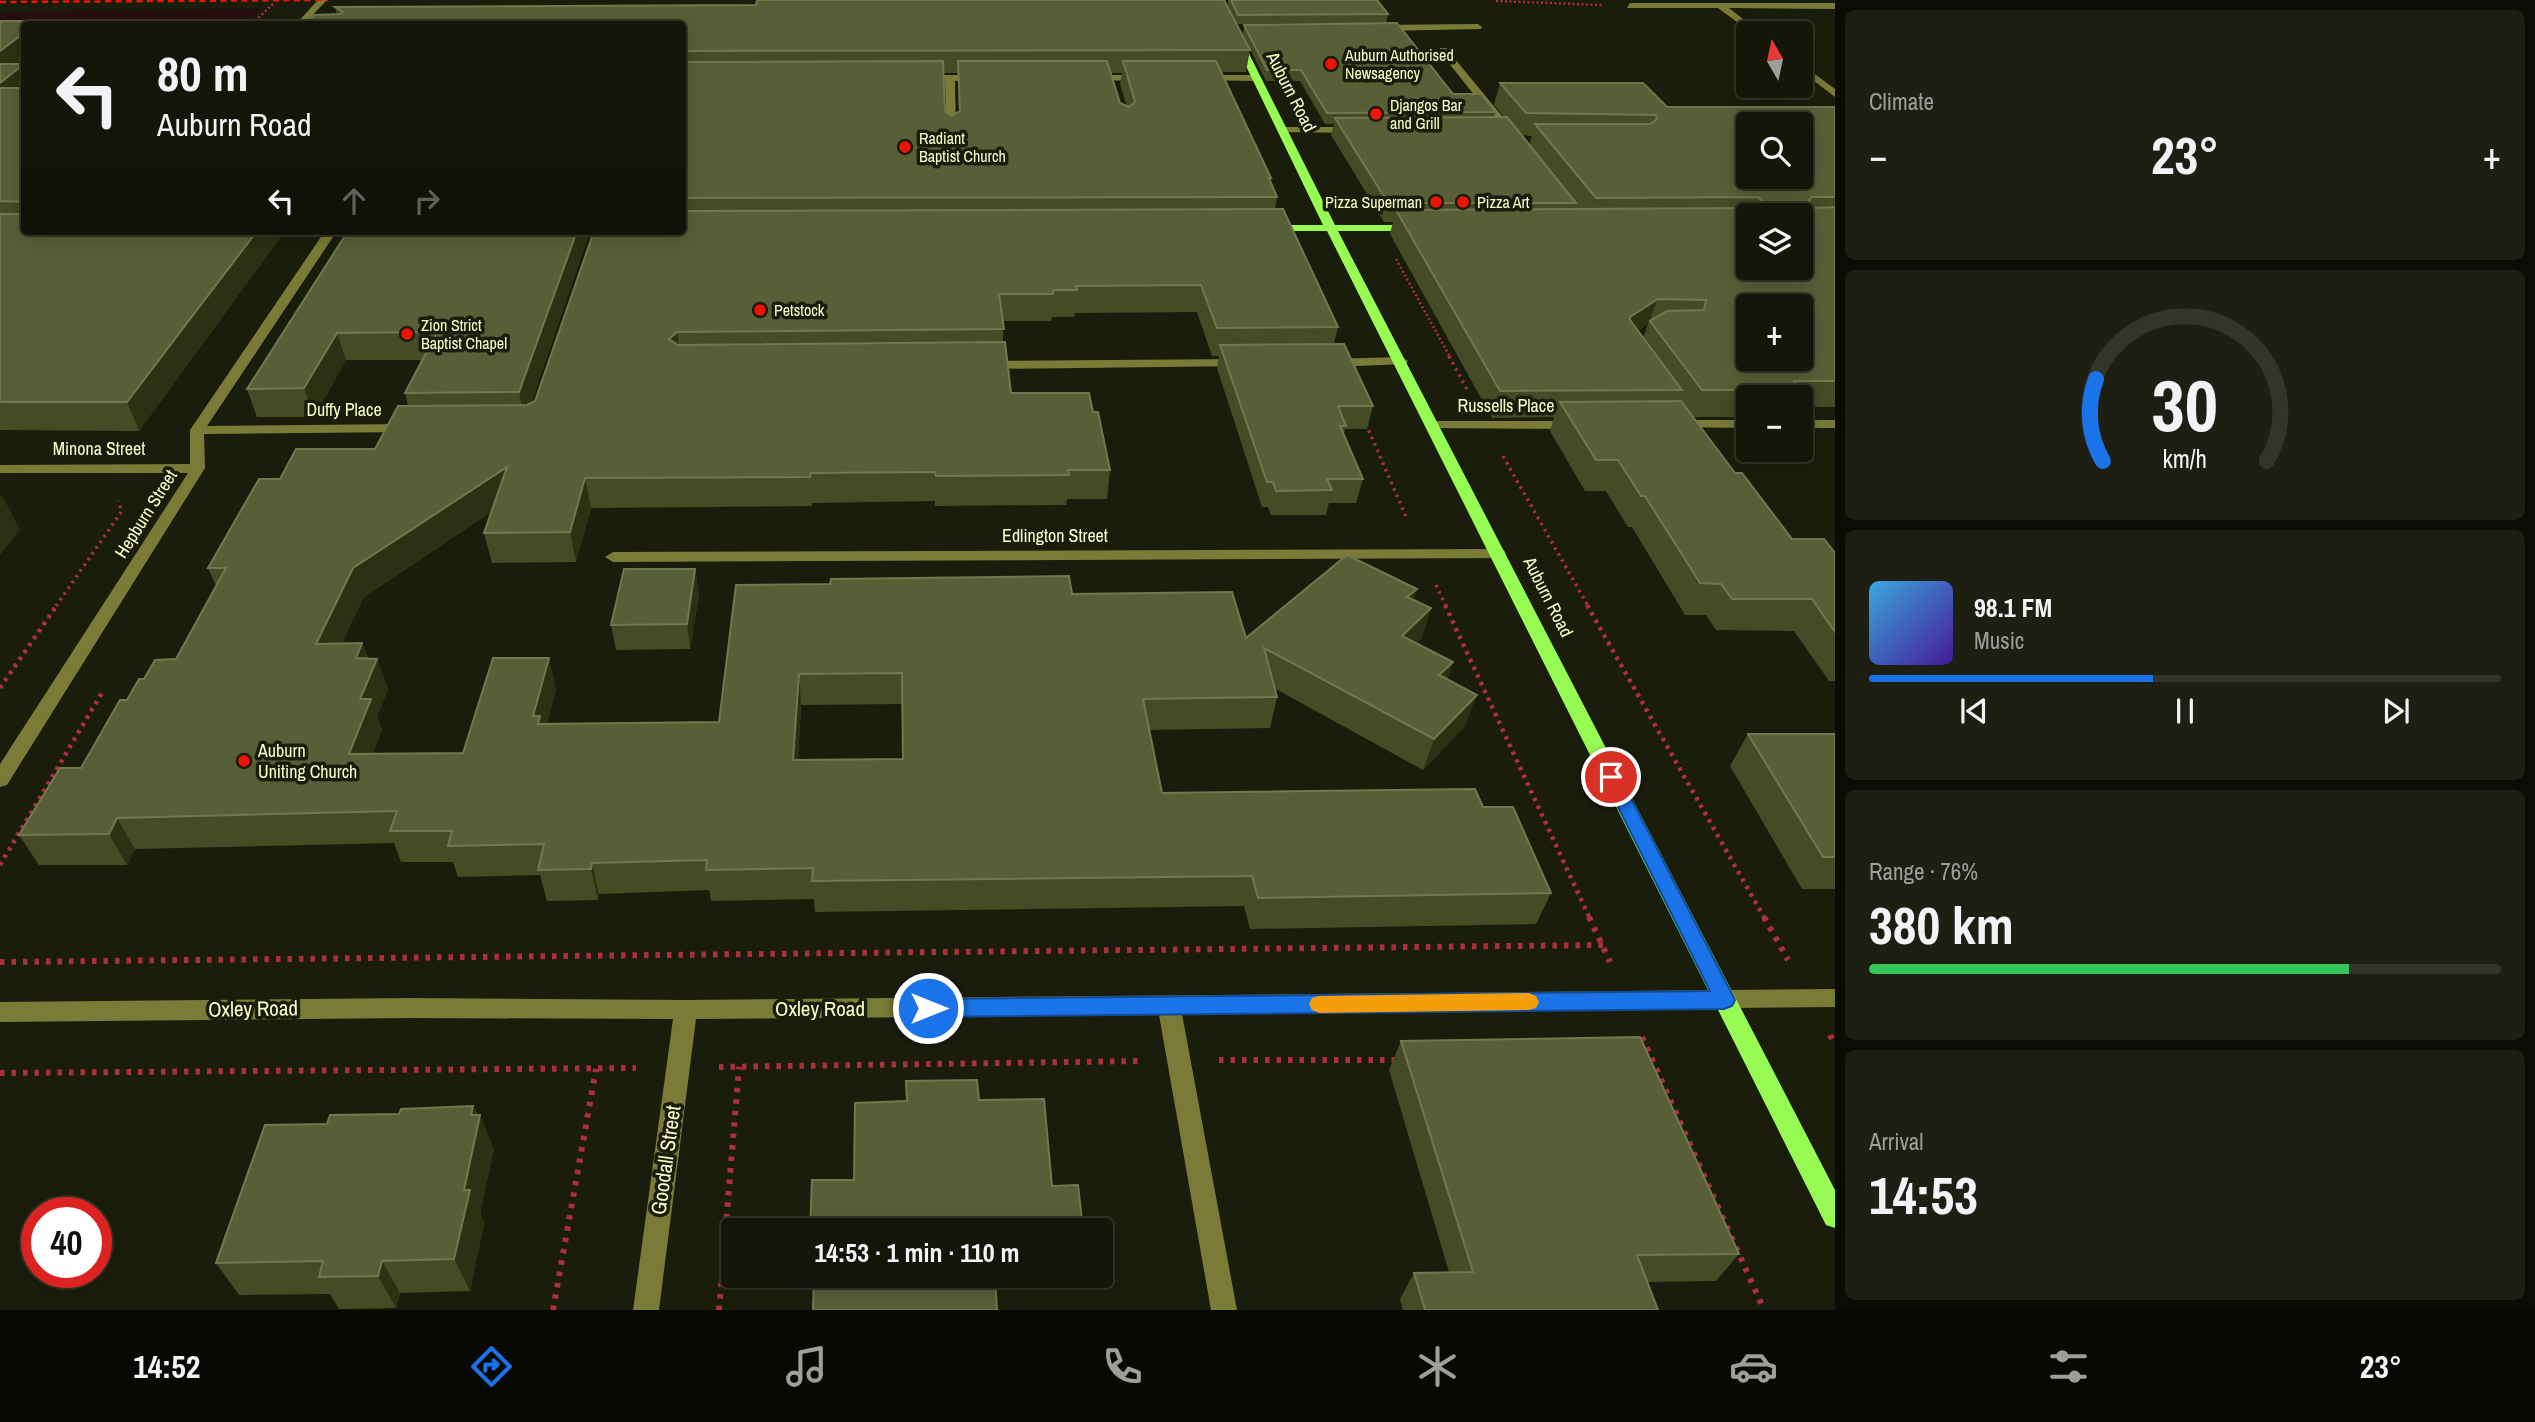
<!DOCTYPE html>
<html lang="en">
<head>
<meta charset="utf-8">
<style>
	:root { --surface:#141609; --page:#1d1f12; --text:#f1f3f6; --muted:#9d9f9c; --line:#33352a; --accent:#1a73e8 }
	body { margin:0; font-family:"Archivo Narrow",sans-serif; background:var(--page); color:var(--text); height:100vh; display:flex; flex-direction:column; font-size:26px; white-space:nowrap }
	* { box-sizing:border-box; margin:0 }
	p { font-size:23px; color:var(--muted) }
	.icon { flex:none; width:38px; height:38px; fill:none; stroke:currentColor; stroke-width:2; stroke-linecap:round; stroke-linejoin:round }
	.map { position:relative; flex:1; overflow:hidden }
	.side { display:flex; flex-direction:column; gap:10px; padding:10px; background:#0b0c05; width:700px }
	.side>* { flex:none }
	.top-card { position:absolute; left:21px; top:21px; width:665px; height:214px; border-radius:7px; box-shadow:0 4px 18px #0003,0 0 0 2px var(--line); background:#141609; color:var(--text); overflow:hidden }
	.needle { width:46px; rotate:351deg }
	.tools { position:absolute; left:1736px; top:21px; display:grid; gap:14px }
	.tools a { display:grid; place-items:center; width:77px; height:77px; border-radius:7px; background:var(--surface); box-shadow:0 4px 18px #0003,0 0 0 2px var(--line); font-size:35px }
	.speed { position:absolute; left:21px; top:1197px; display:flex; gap:14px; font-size:35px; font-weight:700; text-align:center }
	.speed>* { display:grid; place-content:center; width:91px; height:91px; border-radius:50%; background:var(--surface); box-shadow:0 4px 18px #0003,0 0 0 2px var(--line); line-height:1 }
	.speed .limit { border:10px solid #d22; background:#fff; color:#111 }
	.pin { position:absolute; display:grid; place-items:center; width:60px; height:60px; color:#fff; margin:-30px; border:4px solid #fff; border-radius:50%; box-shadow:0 2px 7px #0007 }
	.me { position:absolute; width:77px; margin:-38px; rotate:90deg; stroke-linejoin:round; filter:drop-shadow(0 0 5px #0008) }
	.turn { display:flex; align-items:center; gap:24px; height:147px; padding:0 21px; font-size:32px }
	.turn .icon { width:91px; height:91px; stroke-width:2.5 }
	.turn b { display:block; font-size:49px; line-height:60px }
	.lanes { display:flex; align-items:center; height:66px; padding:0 21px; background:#0003; justify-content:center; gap:35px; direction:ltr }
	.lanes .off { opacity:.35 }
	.big { font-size:52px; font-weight:700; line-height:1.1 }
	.side .widget { flex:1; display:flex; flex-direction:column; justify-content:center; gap:10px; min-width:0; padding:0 24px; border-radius:10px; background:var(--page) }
	.side .dial { align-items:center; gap:0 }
	.dial svg { height:182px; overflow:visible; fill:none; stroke:var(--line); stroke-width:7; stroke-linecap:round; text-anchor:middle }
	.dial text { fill:var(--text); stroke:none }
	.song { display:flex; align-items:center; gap:21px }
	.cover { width:84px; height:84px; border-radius:10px; background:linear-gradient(135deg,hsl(200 70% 55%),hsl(260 70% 35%)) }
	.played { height:7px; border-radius:4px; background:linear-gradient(90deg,var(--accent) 45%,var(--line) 45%) }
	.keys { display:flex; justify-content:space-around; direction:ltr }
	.heat { display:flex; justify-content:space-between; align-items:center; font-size:38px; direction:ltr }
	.charge { height:10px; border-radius:5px; background:linear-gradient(90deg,#34c759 76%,var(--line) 0) }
	.trip { position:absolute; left:721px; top:1218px; width:392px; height:70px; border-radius:7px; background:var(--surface); box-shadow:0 4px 18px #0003,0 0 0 2px var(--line); font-weight:700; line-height:70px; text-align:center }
	.menu { display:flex; height:112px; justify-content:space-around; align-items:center; background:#080904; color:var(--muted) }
	.menu .icon { width:49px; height:49px }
	.menu .selected { color:var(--accent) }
	.menu b { font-size:32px; color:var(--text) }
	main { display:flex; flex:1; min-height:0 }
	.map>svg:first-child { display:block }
	.green { fill:#270f11 }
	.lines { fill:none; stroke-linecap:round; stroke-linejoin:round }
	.path-far3 { stroke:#ac2f3c; stroke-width:2.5; stroke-dasharray:2 2.5; stroke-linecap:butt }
	.path-far2 { stroke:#ac2f3c; stroke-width:3.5; stroke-dasharray:2.5 4.5; stroke-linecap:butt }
	.path-far1 { stroke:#ac2f3c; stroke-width:4.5; stroke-dasharray:3.5 5; stroke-linecap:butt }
	.path { stroke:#ac2f3c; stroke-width:6; stroke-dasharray:4.5 7; stroke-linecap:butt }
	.minor { fill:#7b7b38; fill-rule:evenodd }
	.major { fill:#98fb53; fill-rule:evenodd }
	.rail { stroke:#ee1405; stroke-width:2.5; stroke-dasharray:6 4.5; stroke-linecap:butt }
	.wall { fill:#454b25; fill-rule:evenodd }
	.shaded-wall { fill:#2c3114 }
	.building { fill:#585f37; stroke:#72784e; stroke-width:2; fill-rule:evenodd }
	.route { fill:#1a73e8; stroke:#114b97; stroke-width:2 }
	.slow { fill:#f59e0b }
	.poi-dot { fill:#ee1405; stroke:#1b1d0c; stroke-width:2.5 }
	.labels { text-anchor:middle; stroke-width:7; stroke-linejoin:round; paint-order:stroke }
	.far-poi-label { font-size:16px; fill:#fafec9; stroke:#1b1d0c; text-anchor:start }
	.street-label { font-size:18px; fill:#fafec9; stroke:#1b1d0c }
	.poi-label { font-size:18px; fill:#fafec9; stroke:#1b1d0c; text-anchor:start }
	.near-street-label { font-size:21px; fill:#fafec9; stroke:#1b1d0c }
</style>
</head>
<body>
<main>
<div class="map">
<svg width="1835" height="1310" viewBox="0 0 1835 1310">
	<rect width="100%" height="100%" fill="#1b1d0c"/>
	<!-- green -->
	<path class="green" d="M263,9L247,23L0,24V12Z"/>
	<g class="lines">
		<!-- path-far3 -->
		<g class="path-far3">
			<path d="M1496,1L1602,5"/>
			<path d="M252,24L274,3"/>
			<path d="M1396,259L1450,357"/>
		</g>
		<!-- path-far2 -->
		<g class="path-far2">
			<path d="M1449,356L1469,393"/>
			<path d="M1366,424L1407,519"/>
			<path d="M1503,456L1588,606"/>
			<path d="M1436,585L1446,606"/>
			<path d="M56,606L122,511L118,501"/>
		</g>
		<!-- path-far1 -->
		<g class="path-far1">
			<path d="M1445,605L1590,919"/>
			<path d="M1587,605L1765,919"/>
			<path d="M0,688L57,605"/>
			<path d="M0,865L103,691"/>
		</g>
		<!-- path -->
		<g class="path">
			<path d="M1589,917L1610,962"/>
			<path d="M1764,917L1788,960"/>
			<path d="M0,962L1603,945"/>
			<path d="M1830,1035L1835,1045"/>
			<path d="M1642,1037L1764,1310"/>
			<path d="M1219,1060H1396"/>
			<path d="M719,1067L1140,1061"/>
			<path d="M0,1073L636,1068"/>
			<path d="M553,1310L596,1069"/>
			<path d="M719,1310L739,1067"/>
		</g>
		<!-- minor -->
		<g class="minor">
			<path d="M318,0H327L304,24H296Z"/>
			<path d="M1630,3H1835V9L1729,8L1761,33H1752L1718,8H1627Z"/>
			<path d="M1478,24L1482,27L1481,29L1379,31L1375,28L1379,25Z"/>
			<path d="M1440,48H1446L1515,132V136H1507L1440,52Z"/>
			<path d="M1801,64L1835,89V97L1801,71Z"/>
			<path d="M920,75H980L985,78L980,81H955L956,137L947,135L945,81L917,80V76Z"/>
			<path d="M1088,75H1144L1149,78L1144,81L1085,80V76Z"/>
			<path d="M1200,75H1256L1261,78L1256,81L1197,80V76Z"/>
			<path d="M1283,127H1356L1361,130L1356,133L1279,132V128Z"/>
			<path d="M325,231H337L207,426L407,424L414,428L407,432L204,434L205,468L7,785L0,787V764L188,473H0V465L190,464V430Z"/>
			<path d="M1401,357L1408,361L1406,364L1331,367L1324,363L1331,359Z"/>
			<path d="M1240,359L1245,360V366L984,369L977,365L984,361Z"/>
			<path d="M1678,420H1748V428L1673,427L1671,424Z"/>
			<rect x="1801" y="420" width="34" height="8"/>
			<path d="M1433,421H1576L1583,425L1576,429L1428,428L1426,425L1428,422Z"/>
			<path d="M1498,549L1504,550L1506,554L1504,558L613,562L605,557L613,552Z"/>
			<path d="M1835,989V1007L1182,1014L1237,1310H1211L1159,1015L696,1019L659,1310H633L673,1019L411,1018L0,1022V1002L411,998L686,1000Z"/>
		</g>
		<!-- major -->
		<g class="major">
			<path d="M1214,0H1222L1335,225H1414L1420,228L1414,231H1338L1835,1190V1228L1826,1225L1327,231H1270L1264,228L1270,225H1323Z"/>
			<path d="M249,231H360L354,235H255Z"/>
		</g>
		<!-- rail -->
		<path class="rail" d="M0,2L328,0"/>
	</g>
	<!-- wall -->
	<g class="wall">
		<path d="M1228,0H1377L1388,14L1386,23L1237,24L1228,5Z"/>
		<path d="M335,7L1250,50L1246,72H1221L1271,178V182L1277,197L1275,209L1338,327L1334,344L1373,406L1367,429H1345L1344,435L1363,479L1356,503H1329L1326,515H1271L1268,507H1262L1217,368L1219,356H1212L1197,312L1075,313L1074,317H1052L1051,321H1003V342L1011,393L1093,412L1110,470L1107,499H1067L1066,505L935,506V501L812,503V506L591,508L576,562L492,563L484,533L492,511L363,598L342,643H362L368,658L377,659L388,689L377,717L382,730L372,754L463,753L556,689L547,724L719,722L736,585L1072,594L1246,638L1413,600L1431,608L1421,639L1416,643L1453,662L1447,680L1465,726L1423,770L1274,688L1277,697L1270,728L1149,730L1162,793L1483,807L1551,893L1536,924L1250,929L1244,906L815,912L814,899L711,901L709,890L599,894L598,900L547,901L540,875L458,877L453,862H401L394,843L135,849L127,865H39L19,835L81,768L127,700L144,679L176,659L216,586L208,568L280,479L375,449L408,406L405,393L422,360H346L314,417H257L247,389L348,231H590L531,403L535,401L682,231V24L337,14ZM943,73H958L959,112L951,116L945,111ZM1111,73H1122L1120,84L1127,107L1120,103ZM902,704L903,759L798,760L801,705Z"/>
		<path d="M0,21H40L42,24H24V62L22,64H24V231L280,238L139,431L0,430Z"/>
		<path d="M1244,25L1453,94L1496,112L1494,117H1504L1494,105L1500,83L1667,107L1835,109V407H1801V397H1748V417H1693L1735,473L1792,539L1835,553V681H1829L1794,631L1716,630L1706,615H1685L1632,527H1628L1606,491H1585L1550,431L1554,417L1492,418L1390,234L1393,222H1384L1331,135L1334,124H1325L1300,81H1266L1243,35ZM1522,135L1532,136L1529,145ZM1648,324L1643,338L1638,331Z"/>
		<path d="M695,569L699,594L690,649L616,650L611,625Z"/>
		<path d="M1748,734H1835V889H1802L1730,766Z"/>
		<path d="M1401,1041L1739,1254L1716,1281L1647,1282L1658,1310H1403L1400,1299L1414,1273L1449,1272L1389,1070Z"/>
		<path d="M473,1106L494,1149L480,1213L484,1223L470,1291L400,1293L396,1308L339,1309L330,1294L239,1295L216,1263L327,1124Z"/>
		<path d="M811,1276H1080L812,1282Z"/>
	</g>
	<!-- shaded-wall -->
	<g class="shaded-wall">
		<path d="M24,33V62L0,82V51Z"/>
		<path d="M24,64V94L0,104V83Z"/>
		<path d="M257,231H278L280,238L139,431L127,402Z"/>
		<path d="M577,231H590L525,420L519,392Z"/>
		<path d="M1658,299L1648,324L1620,343L1630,317Z"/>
		<path d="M677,332L681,360L669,339Z"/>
		<path d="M337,333L346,360L314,417L304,388Z"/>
		<path d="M507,467L514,496L363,598L328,674L316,644L353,568Z"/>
		<path d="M585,478L591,508L576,562L570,532Z"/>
		<path d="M2,495L20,530L0,555V497Z"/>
		<path d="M695,569L699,594L690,649L687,624Z"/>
		<path d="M1417,589L1408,619L1407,597Z"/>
		<path d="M1431,608L1421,639L1392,666L1402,636Z"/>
		<path d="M362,643L372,671L377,659L388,689L377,717L382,730L361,785L349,754L360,699L356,658Z"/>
		<path d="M549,658L556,689L545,734L533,716Z"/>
		<path d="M1453,662L1443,692L1439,675Z"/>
		<path d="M799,674L801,705L796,791L793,760Z"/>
		<path d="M1477,695L1465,726L1423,770L1434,739Z"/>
		<path d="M117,818L135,849L127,865L109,834Z"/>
		<path d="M592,863L599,894L598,900L591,869Z"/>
		<path d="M473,1106L479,1122L480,1115L494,1149L480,1213L484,1223L470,1291L454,1259L464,1190Z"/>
		<path d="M382,1261L400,1293L396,1308L378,1276Z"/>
	</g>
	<!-- building -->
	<g class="building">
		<path d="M757,0H1224L1250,50L682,51V24H305L314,15L340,14L343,12L335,7L756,5Z"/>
		<path d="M1231,0H1377L1388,14L1238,15Z"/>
		<path d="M0,21H40L36,24H24V33L0,51Z"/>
		<path d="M1397,23L1453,94H1481L1496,112L1327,113L1301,70H1267L1244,25Z"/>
		<path d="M943,61L945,111L951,116L960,111L958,61H1107L1120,103L1129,107L1135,102L1123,61H1216L1271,178H1269L1277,197L682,198V62Z"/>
		<path d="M0,64H24L0,83Z"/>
		<path d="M1500,83H1643L1667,107H1834L1835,109V197H1812L1809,200L1812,208L1835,207V381H1794L1802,390H1702L1650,321L1667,311L1704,310L1706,300L1658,299L1630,317V320L1682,390L1500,391L1396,210L1760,208L1761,200L1758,197L1596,198L1535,124H1650L1657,119L1656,115L1526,113ZM1748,124H1801V177H1748ZM1748,215H1801V268H1748ZM1748,306H1801V359H1748Z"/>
		<path d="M0,88H24V202L0,201Z"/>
		<path d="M1507,117L1576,203H1388L1335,118Z"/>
		<path d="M1283,209L1338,327L1217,328L1201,285L1076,286L1077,290H1053V294H999L1004,329L677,332L669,339L678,345L1005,342L1011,393H1089L1093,412H1098L1110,470H1068L1069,475L936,476L935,472L811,473L810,477L585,478L570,532L484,533L507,467L353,568L316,644L362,643L356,658L377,659L360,699H371L349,754L463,753L493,658H549L533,716H540L538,724L719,722L736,585L830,584L831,579L1069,576L1072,594L1232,592L1246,638L1347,555L1417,589L1407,597L1431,608L1402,636L1453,662L1439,675L1477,695L1434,739L1264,648L1277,697L1143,699L1162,793L1475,789L1483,807H1513L1551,893L1258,898L1252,876L812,881L813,868L706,870L707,860L592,863L591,869L538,870L544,844L448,846L452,831H390L397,811L117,818L109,834L19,835L60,768H81L120,700H127L139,679H144L155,660L176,659L226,568H208L259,479H280L296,449H375L398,406L527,405L535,401L594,231H682V211ZM902,673L903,759L793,760L799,674Z"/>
		<path d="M0,214H24V231H257L127,402H0Z"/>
		<path d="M348,231H577L519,392L405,393L437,332L337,333L304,388L247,389Z"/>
		<path d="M1344,344L1373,406H1338L1346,426H1340L1363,479H1327L1332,490L1276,491L1273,482H1267L1220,345Z"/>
		<path d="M1681,401L1735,473H1742L1792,539H1824L1835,553V632L1812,599H1732L1721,584L1700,583L1645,496H1641L1618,460H1596L1560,402Z"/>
		<path d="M624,569H695L687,624L611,625Z"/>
		<path d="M1748,734H1835V857H1823Z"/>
		<path d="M1640,1037L1739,1254L1637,1255L1658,1310H1425L1414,1273L1473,1272L1401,1041Z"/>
		<path d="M977,1080L979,1100L1044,1099L1052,1186L1078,1185L1083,1230H810L812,1180H854L855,1103L907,1101L906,1081Z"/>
		<path d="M473,1106L471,1115H480L464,1190H470L454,1259L382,1261L378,1276L319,1277L323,1261L216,1263L265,1125L327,1124L330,1115L399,1114L401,1109Z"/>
		<path d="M814,1276H995L997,1310H813Z"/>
	</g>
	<!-- route -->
	<path class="route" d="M1611,770L1617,772L1620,777L1732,994L1735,1000L1732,1006L1724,1009L928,1017L921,1014L918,1008L921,1002L928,999L1710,991L1603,777L1605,772Z"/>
	<!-- slow -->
	<path class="slow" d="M1529,993L1536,996L1539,1002L1536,1008L1529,1010L1319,1013L1312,1010L1309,1004L1312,998L1319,996Z"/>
	<!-- markers -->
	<g class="poi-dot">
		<circle cx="1331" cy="64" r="7"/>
		<circle cx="1376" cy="114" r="7"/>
		<circle cx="905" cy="147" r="7"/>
		<circle cx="1436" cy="202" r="7"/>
		<circle cx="1463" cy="202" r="7"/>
		<circle cx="760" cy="310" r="7"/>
		<circle cx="407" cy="334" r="7"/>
		<circle cx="244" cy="761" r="7"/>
	</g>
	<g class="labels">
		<!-- far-poi labels -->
		<g class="far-poi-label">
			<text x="1345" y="61">Auburn Authorised<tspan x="1345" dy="18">Newsagency</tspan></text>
			<text x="1390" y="111">Djangos Bar<tspan x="1390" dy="18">and Grill</tspan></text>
			<text x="919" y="144">Radiant<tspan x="919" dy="18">Baptist Church</tspan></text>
			<text x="1422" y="208" text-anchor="end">Pizza Superman</text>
			<text x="1477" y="208">Pizza Art</text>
			<text x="774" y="316">Petstock</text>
			<text x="421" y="331">Zion Strict<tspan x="421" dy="18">Baptist Chapel</tspan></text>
		</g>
		<!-- street labels -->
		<g class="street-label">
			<text transform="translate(1291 92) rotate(63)" y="6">Auburn Road</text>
			<text x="1506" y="412">Russells Place</text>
			<text x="344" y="416">Duffy Place</text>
			<text x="99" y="455">Minona Street</text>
			<text transform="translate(146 514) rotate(-58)" y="6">Hepburn Street</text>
			<text x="1055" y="542">Edlington Street</text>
			<text transform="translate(1548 597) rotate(63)" y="6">Auburn Road</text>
		</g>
		<!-- poi labels -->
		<g class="poi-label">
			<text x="258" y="757">Auburn<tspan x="258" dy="21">Uniting Church</tspan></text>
		</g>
		<!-- near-street labels -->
		<g class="near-street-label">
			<text transform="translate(253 1009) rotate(-1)" y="7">Oxley Road</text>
			<text x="820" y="1016">Oxley Road</text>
			<text transform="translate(666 1160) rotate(-82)" y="7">Goodall Street</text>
		</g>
	</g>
</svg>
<div class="tools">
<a><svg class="needle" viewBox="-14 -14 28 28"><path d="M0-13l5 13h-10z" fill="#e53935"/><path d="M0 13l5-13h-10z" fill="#9d9f9c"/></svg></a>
<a><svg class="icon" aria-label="search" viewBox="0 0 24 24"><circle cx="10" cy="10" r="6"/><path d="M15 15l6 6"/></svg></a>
<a><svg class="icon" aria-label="layers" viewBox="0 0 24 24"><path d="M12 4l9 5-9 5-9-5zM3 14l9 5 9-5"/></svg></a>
<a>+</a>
<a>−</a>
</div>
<div class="speed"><div class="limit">40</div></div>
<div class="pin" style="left:1611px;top:777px;background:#d93025"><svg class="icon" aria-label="arrive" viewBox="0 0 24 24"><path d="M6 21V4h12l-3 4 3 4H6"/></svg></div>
<svg class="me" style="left:928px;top:1008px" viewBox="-20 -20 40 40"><circle r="17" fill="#1a73e8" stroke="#fff" stroke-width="3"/><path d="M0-11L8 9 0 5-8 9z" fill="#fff"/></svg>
<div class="trip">14:53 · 1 min · 110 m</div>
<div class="top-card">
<div class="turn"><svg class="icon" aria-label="left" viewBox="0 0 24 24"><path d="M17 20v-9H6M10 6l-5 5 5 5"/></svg><div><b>80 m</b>Auburn Road</div></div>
<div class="lanes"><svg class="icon" aria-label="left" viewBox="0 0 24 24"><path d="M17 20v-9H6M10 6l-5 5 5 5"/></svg><svg class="icon off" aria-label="ahead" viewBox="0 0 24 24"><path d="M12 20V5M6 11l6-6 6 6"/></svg><svg class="icon off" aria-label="right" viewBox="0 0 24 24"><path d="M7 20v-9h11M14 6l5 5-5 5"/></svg></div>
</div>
</div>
<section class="side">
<div class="widget"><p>Climate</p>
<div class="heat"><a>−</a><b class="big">23°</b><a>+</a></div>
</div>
<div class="widget dial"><svg viewBox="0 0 100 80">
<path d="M14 69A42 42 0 1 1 86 69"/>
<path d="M14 69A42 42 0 0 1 11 33" stroke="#1a73e8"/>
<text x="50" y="56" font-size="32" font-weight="700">30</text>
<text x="50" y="72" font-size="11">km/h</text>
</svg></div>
<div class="widget">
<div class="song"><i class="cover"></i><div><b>98.1 FM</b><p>Music</p></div></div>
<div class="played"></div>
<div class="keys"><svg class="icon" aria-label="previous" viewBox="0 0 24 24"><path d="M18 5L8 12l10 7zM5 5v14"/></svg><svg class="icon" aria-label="pause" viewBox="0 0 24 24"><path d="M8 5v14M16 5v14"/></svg><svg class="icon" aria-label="next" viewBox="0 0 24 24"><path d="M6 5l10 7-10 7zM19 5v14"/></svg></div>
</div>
<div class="widget"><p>Range · 76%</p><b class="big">380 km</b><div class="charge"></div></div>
<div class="widget"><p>Arrival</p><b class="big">14:53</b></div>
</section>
</main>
<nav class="menu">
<b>14:52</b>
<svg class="icon selected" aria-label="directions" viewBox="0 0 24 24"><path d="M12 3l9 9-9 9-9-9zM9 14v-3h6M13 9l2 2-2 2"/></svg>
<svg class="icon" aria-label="music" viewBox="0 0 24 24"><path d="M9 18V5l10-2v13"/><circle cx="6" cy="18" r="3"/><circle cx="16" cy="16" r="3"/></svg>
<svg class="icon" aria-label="phone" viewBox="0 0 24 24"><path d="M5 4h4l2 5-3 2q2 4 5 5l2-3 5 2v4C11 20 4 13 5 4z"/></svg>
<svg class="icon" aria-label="climate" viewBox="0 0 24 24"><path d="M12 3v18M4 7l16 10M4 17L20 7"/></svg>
<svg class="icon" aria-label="car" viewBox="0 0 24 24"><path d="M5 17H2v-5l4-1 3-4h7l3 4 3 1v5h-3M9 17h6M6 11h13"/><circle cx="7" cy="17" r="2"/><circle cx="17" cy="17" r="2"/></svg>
<svg class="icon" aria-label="filters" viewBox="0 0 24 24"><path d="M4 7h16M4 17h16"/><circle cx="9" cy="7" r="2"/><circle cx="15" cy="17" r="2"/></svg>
<b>23°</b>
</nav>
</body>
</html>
